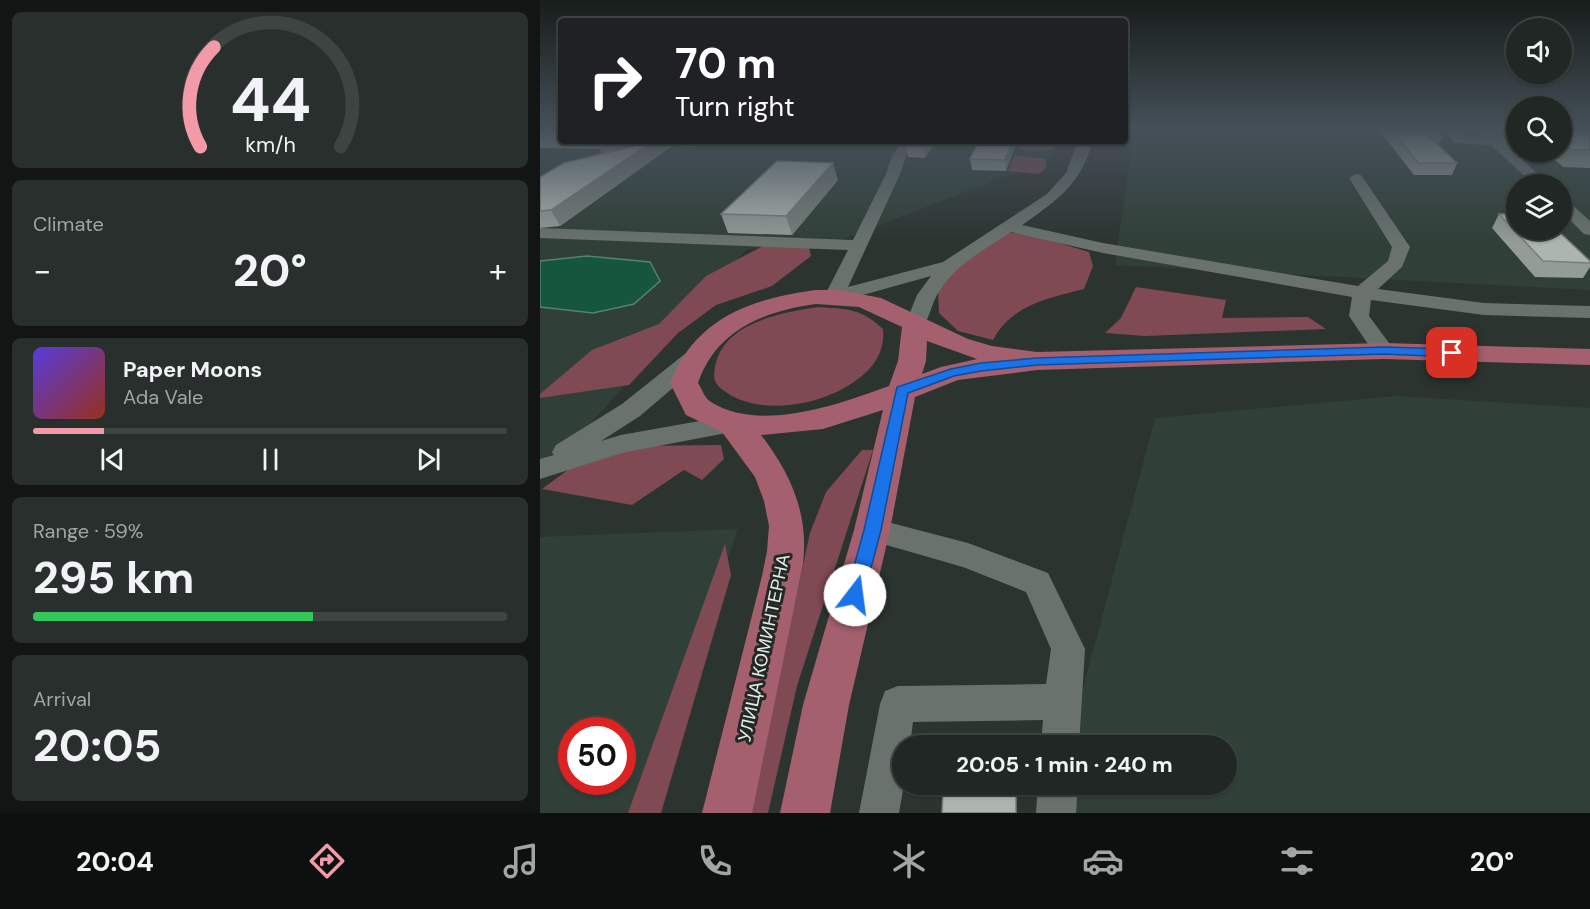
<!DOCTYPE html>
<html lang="en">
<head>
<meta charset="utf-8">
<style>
	:root { --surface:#212724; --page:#292f2c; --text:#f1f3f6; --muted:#a2a5a6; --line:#3e4441; --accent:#f39aa8 }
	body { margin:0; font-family:"DM Sans",sans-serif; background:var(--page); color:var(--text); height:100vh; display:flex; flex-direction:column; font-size:22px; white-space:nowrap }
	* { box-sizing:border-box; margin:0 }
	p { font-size:20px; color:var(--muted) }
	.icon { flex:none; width:33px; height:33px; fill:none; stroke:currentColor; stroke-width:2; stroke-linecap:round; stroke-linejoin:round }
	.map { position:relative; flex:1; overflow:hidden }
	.details { display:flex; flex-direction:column; gap:12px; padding:12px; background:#121514; width:540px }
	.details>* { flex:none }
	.hud { position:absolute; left:18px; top:18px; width:570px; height:126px; border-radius:6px; box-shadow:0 2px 4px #0004,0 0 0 2px var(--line); background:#202124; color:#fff; overflow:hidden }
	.buttons { position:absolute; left:966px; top:18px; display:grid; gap:12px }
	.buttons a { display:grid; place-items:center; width:66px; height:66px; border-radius:50%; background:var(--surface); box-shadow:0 2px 4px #0004,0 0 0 2px var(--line); font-size:30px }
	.speed { position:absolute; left:18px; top:717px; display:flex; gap:12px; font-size:30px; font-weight:700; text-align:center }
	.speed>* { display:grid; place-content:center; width:78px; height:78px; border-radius:50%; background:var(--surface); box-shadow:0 2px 4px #0004,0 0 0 2px var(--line); line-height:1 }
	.speed .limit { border:9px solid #d22; background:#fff; color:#111 }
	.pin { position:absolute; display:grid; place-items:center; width:51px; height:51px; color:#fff; margin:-26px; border-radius:12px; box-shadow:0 3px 9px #0006 }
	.me { position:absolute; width:66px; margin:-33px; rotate:15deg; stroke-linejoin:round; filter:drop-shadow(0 0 4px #0008) }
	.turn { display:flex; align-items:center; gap:21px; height:126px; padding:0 18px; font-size:27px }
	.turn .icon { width:78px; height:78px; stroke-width:2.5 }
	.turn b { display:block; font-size:42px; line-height:51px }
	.big { font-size:45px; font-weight:700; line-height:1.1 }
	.details .widget { flex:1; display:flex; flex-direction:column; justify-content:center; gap:9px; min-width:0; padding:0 21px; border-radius:9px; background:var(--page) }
	.details .dial { align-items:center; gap:0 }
	.dial svg { height:156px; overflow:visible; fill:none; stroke:var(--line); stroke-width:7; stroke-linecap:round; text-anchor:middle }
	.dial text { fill:var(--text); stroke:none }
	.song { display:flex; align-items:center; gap:18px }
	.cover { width:72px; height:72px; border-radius:9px; background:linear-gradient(135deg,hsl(250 70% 55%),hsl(10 70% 35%)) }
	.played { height:6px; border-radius:3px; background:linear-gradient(90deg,var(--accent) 15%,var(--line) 15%) }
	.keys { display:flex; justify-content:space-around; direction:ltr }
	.heat { display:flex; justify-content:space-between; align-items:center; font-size:33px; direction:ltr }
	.charge { height:9px; border-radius:4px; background:linear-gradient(90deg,#34c759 59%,var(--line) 0) }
	.trip { position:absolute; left:352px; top:735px; width:345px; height:60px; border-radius:30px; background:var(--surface); box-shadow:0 2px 4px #0004,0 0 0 2px var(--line); font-weight:700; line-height:60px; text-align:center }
	.tab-bar { display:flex; height:96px; justify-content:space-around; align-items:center; background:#0d100e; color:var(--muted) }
	.tab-bar .icon { width:42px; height:42px }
	.tab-bar .on { color:var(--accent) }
	.tab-bar b { font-size:27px; color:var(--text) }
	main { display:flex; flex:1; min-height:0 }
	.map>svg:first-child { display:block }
	.built { fill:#303f37; fill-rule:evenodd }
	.green { fill:#7f4a53 }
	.water { fill:#16563c; stroke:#558370; stroke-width:1.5 }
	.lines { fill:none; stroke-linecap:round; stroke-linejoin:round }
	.minor { fill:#69726d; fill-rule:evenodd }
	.major { fill:#a4606e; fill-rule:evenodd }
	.wall { fill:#949c97 }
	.shaded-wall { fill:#787f7b }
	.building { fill:#acb5b0; stroke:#787f7b; stroke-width:1.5 }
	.route { fill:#1a73e8; stroke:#114b97; stroke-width:1.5 }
	.labels { text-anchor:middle; stroke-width:6; stroke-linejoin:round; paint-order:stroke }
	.near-street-label { font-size:18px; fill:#e7ece9; stroke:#232a26 }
</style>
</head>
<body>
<main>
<section class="details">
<div class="widget dial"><svg viewBox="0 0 100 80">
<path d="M14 69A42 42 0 1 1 86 69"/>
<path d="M14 69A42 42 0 0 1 21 18" stroke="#f39aa8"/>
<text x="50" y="56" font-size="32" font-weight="700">44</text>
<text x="50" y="72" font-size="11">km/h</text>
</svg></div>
<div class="widget"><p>Climate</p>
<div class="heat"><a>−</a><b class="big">20°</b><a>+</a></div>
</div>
<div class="widget">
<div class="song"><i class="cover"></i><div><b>Paper Moons</b><p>Ada Vale</p></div></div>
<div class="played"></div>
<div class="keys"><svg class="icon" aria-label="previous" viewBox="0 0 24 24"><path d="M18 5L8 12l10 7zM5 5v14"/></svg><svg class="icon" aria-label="pause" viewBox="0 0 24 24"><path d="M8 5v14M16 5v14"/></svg><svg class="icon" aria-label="next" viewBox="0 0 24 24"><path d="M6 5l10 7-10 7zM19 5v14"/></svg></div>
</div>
<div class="widget"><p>Range · 59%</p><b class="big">295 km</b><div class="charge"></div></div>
<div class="widget"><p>Arrival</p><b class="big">20:05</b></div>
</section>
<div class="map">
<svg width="1050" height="813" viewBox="0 0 1050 813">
	<rect width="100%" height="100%" fill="#2c3430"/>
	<!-- built -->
	<g class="built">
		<path d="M0,130L21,141H518L513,158L280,248L207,249L0,480Z"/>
		<path d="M594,130H976V152H1022L1050,130V290L575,265ZM976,184H1022V230H976Z"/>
		<path d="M856,396L1050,408V813H510L517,785L687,784V746L528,745L615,418Z"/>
		<path d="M198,529L98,813H0V537ZM32,730H82V782H32Z"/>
	</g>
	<!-- green -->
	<g class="green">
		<path d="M479,141L497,144L505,141H516L513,150L491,151L477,148Z"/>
		<path d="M475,155L506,159V168L499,174L468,171Z"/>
		<path d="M464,232L489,234L549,252L553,266L544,289C509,298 471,305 453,340L418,331L399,313L398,291L415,267Z"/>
		<path d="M238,238L268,242L271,256L232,286L176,305L138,333L89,385L0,398V394L52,350L119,324L166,276Z"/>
		<path d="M596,287L686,300L682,318L768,317L786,329L605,336L565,333L581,318Z"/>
		<path d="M278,307C308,309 320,308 343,329C345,353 333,369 314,382C282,404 228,415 192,396C186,392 178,388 175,381C173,374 175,366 177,359C190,321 245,312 278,307Z"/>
		<path d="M181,445L184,459L162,480L144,470L92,505L2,489L40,461L96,446Z"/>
		<path d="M322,450H333L257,686L228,813H209L270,533L286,492Z"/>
		<path d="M185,544L191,575L121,813H88Z"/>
	</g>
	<!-- water -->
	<path class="water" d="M47,256L110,262L120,281L94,304L53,313L0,307V261Z"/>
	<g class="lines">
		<!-- minor -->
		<g class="minor">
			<path d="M906,130H919L923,136L943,137L937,130H951L958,137L967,138L969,141L966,144L1008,184H993L951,145L914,143Z"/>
			<path d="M363,141H377L366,156L360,174L308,287L403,262L507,194L526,173L538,141H552C544,182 514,203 482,225L563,243L818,286L848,261L852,247L809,178L816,174L821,175L870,247L862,267L838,289L944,303L1050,306V318L944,315L831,300L829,316L855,351L852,356L844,358L836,356L809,316L812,297L563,253L471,232C444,250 413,266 397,295C391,306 389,319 382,329L375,331L368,329L365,325L377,295L391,276L294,303L287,301L284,297L308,250L0,238V228L313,240L346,174L352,156Z"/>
			<path d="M1022,199L1028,201L1050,221V235L1044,234L1022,212Z"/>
			<path d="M154,351L162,353L165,358L162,363L100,416L61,441L81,435L193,415L202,418L205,424L202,430L82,453L0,479V459L14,455L12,452L16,445L82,404L146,353Z"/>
			<path d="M332,518L428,543L508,573L545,649L539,746H501L503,720L373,722L370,746H363L364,784L359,813H319L340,704L345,691L358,686L506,684L511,649L486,592L423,567L322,538L317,530L322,522Z"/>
			<path d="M498,784H538L536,813H496Z"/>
		</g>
		<!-- major -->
		<path class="major" d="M276,290H299L341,298L428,339L452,346L497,352L844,343L1050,349V365L844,359L497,370L418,380L375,397L350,530L309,705L290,813H240L263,705L314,530L343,410L283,429L221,435C251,474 269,514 263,564L212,813H162L222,576L227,551L229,526L224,501L215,477L182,432L146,415L130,383C155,318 212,298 276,290ZM276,304L319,307L362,327L358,361L349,386C300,404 220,433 171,402C165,399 162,389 158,383C176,330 224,311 276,304ZM387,341L437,359L401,367L382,374L386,361Z"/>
	</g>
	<!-- wall -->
	<g class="wall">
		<path d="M0,130H21V141H164L154,147L132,146L20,226L0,228V177L62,153L60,149L0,148Z"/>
		<path d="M839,130H896L902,136L898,145L917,163L912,175H874Z"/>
		<path d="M1022,130H1050V168L1023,167L1006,152H1022Z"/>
		<path d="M396,141L385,158L368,157L366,146Z"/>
		<path d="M439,141H477L466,171L432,170L430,159Z"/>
		<path d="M298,180L252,235L188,233L181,214Z"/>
		<path d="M959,214L1050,261V267L1043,278L995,277L952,228Z"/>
	</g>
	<!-- shaded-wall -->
	<g class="shaded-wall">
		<path d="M63,141H100L102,147L64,157L57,142Z"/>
		<path d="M113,141H130L132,146L20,226L11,210Z"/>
		<path d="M152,141H164L154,147Z"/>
		<path d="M387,141H396L385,158L383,147Z"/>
		<path d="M472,141H477L466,171L465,160Z"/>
		<path d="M293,163L298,180L252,235L246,216Z"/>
	</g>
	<!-- building -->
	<g class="building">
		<rect x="0" y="130" width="21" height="4"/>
		<path d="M852,130H896L902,136H889L917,163H878Z"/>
		<path d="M1022,130H1050V150H1032L1022,141Z"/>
		<path d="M105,141H113L11,210L0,211V177L24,163L102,144Z"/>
		<path d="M370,141H387L383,147L366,146Z"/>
		<path d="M439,141H472L465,160L430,159Z"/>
		<path d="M237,161L293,163L246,216L181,214Z"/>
		<path d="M959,214H976V230H1017L1050,261V263L1003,261Z"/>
		<path d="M476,789V813H402L403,794Z"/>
	</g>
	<!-- sky -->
	<linearGradient id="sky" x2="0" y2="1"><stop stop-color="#181d1a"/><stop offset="0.53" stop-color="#455059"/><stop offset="1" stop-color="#455059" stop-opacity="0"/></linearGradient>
	<rect width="1050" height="244" fill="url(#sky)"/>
	<!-- route -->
	<path class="route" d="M844,347L912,349L919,353L912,357L844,354L497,365L441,371L414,376L368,393L341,530L324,595L321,601L315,603L308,601L306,595L324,530L357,387L411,369L441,363L497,358Z"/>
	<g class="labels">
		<!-- near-street labels -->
		<g class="near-street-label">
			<text transform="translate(224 648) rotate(-78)" y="6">УЛИЦА КОМИНТЕРНА</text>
		</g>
	</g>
</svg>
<div class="buttons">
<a><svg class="icon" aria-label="sound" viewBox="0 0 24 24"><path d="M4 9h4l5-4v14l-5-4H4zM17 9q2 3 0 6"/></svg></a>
<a><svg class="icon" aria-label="search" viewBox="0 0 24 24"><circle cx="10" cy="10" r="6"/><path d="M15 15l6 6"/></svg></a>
<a><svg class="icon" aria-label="layers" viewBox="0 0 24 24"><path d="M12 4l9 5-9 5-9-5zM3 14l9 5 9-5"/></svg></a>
</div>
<div class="speed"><div class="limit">50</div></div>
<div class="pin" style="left:912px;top:353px;background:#d93025"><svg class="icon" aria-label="arrive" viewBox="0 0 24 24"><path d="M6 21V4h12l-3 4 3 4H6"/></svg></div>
<svg class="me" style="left:315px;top:595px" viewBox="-20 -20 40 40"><circle r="19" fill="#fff"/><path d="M0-13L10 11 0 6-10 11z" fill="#1a73e8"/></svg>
<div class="trip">20:05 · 1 min · 240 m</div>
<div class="hud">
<div class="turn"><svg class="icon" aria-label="right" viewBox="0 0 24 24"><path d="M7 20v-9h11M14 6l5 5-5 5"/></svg><div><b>70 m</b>Turn right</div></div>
</div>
</div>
</main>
<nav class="tab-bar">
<b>20:04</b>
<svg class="icon on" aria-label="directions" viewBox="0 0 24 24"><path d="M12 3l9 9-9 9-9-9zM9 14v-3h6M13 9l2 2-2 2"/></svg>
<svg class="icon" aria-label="music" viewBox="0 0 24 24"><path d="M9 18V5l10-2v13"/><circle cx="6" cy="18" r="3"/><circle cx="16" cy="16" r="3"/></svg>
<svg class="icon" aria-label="phone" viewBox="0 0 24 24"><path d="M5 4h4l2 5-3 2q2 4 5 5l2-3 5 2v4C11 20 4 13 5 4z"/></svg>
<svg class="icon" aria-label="climate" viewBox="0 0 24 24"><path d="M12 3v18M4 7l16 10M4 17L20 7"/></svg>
<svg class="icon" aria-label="car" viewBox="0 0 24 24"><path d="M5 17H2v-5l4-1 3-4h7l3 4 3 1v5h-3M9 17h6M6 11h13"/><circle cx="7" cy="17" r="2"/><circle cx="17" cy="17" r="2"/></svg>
<svg class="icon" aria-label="filters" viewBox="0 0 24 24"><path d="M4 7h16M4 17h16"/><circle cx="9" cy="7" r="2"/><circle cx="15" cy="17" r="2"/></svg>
<b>20°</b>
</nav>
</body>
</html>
